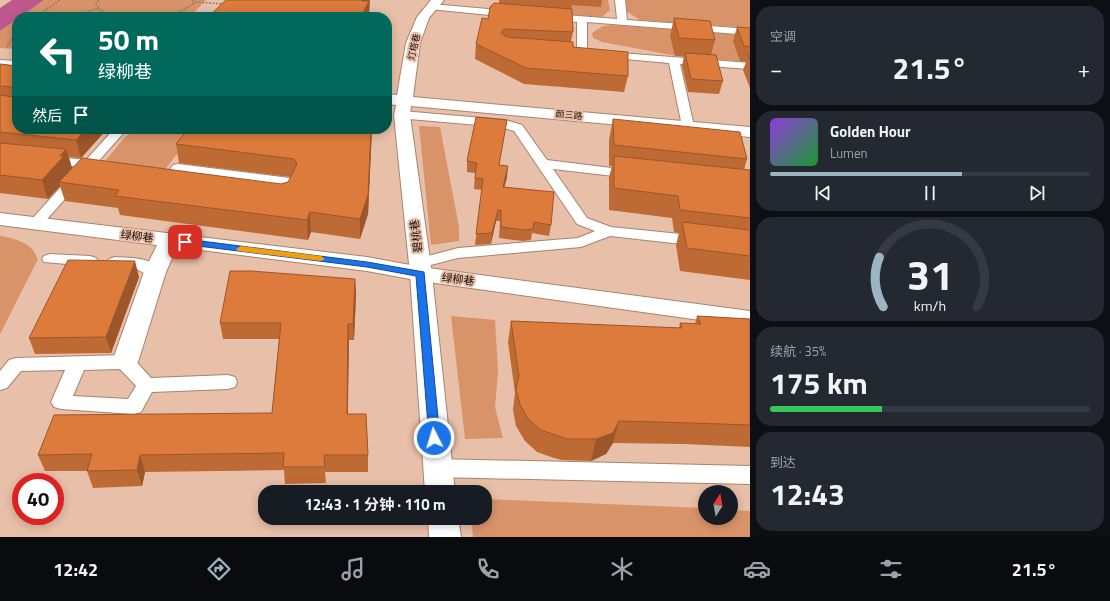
<!DOCTYPE html>
<html lang="zh">
<head>
<meta charset="utf-8">
<style>
	:root { --surface:#171b24; --page:#242831; --text:#f1f3f6; --muted:#9ea1a6; --line:#363941; --accent:#9bb5c3 }
	body { margin:0; font-family:"Titillium Web","Noto Sans SC",sans-serif; background:var(--page); color:var(--text); height:100vh; display:flex; flex-direction:column; font-size:15px; white-space:nowrap }
	* { box-sizing:border-box; margin:0 }
	p { font-size:13px; color:var(--muted) }
	.icon { flex:none; width:22px; height:22px; fill:none; stroke:currentColor; stroke-width:2; stroke-linecap:round; stroke-linejoin:round }
	.map { position:relative; flex:1; overflow:hidden }
	.drawer { display:flex; flex-direction:column; gap:6px; padding:6px; background:#0d0f14; width:360px }
	.drawer>* { flex:none }
	.hud { position:absolute; left:12px; top:12px; width:380px; height:122px; border-radius:16px; box-shadow:0 2px 10px #0003; background:#00695c; color:#fff; overflow:hidden }
	.needle { width:26px; rotate:11deg }
	.tools { position:absolute; left:698px; top:485px; display:grid; gap:8px }
	.tools a { display:grid; place-items:center; width:40px; height:40px; border-radius:50%; background:var(--surface); box-shadow:0 2px 10px #0003; font-size:20px }
	.speed { position:absolute; left:12px; top:473px; display:flex; gap:8px; font-size:20px; font-weight:700; text-align:center }
	.speed>* { display:grid; place-content:center; width:52px; height:52px; border-radius:50%; background:var(--surface); box-shadow:0 2px 10px #0003; line-height:1 }
	.speed .limit { border:6px solid #d22; background:#fff; color:#111 }
	.pin { position:absolute; display:grid; place-items:center; width:34px; height:34px; color:#fff; margin:-17px; border-radius:8px; box-shadow:0 2px 6px #0006 }
	.me { position:absolute; width:44px; margin:-22px; rotate:355deg; stroke-linejoin:round; filter:drop-shadow(0 0 3px #0008) }
	.turn { display:flex; align-items:center; gap:14px; height:84px; padding:0 20px; font-size:18px }
	.turn .icon { width:52px; height:52px; stroke-width:2.5 }
	.turn b { display:block; font-size:28px; line-height:34px }
	.then { display:flex; align-items:center; height:38px; padding:0 20px; background:#0003; gap:8px; font-size:15px }
	.big { font-size:30px; font-weight:700; line-height:1.1 }
	.drawer .card { flex:1; display:flex; flex-direction:column; justify-content:center; gap:6px; min-width:0; padding:0 14px; border-radius:16px; background:var(--page) }
	.drawer .dial { align-items:center; gap:0 }
	.dial svg { height:104px; overflow:visible; fill:none; stroke:var(--line); stroke-width:7; stroke-linecap:round; text-anchor:middle }
	.dial text { fill:var(--text); stroke:none }
	.song { display:flex; align-items:center; gap:12px }
	.cover { width:48px; height:48px; border-radius:6px; background:linear-gradient(135deg,hsl(270 70% 55%),hsl(130 70% 35%)) }
	.played { height:4px; border-radius:2px; background:linear-gradient(90deg,var(--accent) 60%,var(--line) 60%) }
	.keys { display:flex; justify-content:space-around; direction:ltr }
	.heat { display:flex; justify-content:space-between; align-items:center; font-size:22px; direction:ltr }
	.charge { height:6px; border-radius:3px; background:linear-gradient(90deg,#34c759 35%,var(--line) 0) }
	.trip { position:absolute; left:258px; top:485px; width:234px; height:40px; border-radius:16px; background:var(--surface); box-shadow:0 2px 10px #0003; font-weight:700; line-height:40px; text-align:center }
	.dock { display:flex; height:64px; justify-content:space-around; align-items:center; background:#090b0e; color:var(--muted) }
	.dock .icon { width:28px; height:28px }
	.dock .selected { color:var(--accent) }
	.dock b { font-size:18px; color:var(--text) }
	main { display:flex; flex:1; min-height:0 }
	.map>svg:first-child { display:block }
	.green { fill:#d99369 }
	.water { fill:#bf598d }
	.lines { fill:none; stroke-linecap:round; stroke-linejoin:round }
	.service-casing { stroke:#a9836e; stroke-width:2 }
	.minor-casing { stroke:#a9836e; stroke-width:2 }
	.tertiary-casing { stroke:#a9836e; stroke-width:2 }
	.path { stroke:#977868; stroke-width:1.5; stroke-dasharray:2 1.5; stroke-linecap:butt }
	.service { fill:#fff; fill-rule:evenodd }
	.minor { fill:#fff; fill-rule:evenodd }
	.tertiary { fill:#fff; fill-rule:evenodd }
	.wall { fill:#be6a34 }
	.shaded-wall { fill:#9b562a }
	.building { fill:#dd7b3c; stroke:#9b562a }
	.route { fill:#1a73e8; stroke:#114b97 }
	.slow { fill:#f59e0b }
	.labels { text-anchor:middle; stroke-width:4; stroke-linejoin:round; paint-order:stroke }
	.far-street-label { font-size:9px; fill:#170a04; stroke:#e8bfa8 }
	.street-label { font-size:11px; fill:#170a04; stroke:#e8bfa8 }
</style>
</head>
<body>
<main>
<div class="map">
<svg width="750" height="537" viewBox="0 0 750 537">
	<rect width="100%" height="100%" fill="#e8bfa8"/>
	<!-- green -->
	<g class="green">
		<path d="M44,0H206L190,17H20Z"/>
		<path d="M522,0H608L610,10L602,17L524,13Z"/>
		<path d="M625,0H750V28L640,20L626,11Z"/>
		<path d="M17,19V47L14,49L0,48V31Z"/>
		<path d="M615,25L750,35V62L682,57L602,42L593,38L592,33L603,26Z"/>
		<path d="M419,126L440,127L459,227V241L431,245Z"/>
		<path d="M139,129L191,135L167,167L157,174L101,166L126,136Z"/>
		<path d="M0,236C11,237 26,242 33,250C35,252 36,257 38,259L0,334Z"/>
		<path d="M451,316L495,320L498,372L495,407L503,438L465,439Z"/>
		<path d="M485,499L705,508V518H731V510L750,511V537H473L471,518H485Z"/>
	</g>
	<!-- water -->
	<path class="water" d="M12,0H44L20,17H17V19L0,31V8Z"/>
	<g class="lines">
		<!-- service casing -->
		<g class="service-casing">
			<g id="service">
				<path d="M615,0H625L627,20L750,29V35L587,22V53L582,56L577,53V22L552,20L547,17L552,14L617,19Z"/>
				<path d="M432,4L511,11L516,14L511,17L429,9L427,7Z"/>
				<path d="M607,52L750,63V69L680,64L694,126L692,129H684L682,126L669,63L603,57L602,55L603,53Z"/>
				<path d="M402,111L506,120L522,125L547,160L636,171L638,174L636,177L631,178L553,169L587,218L611,227L700,236L705,238L708,241L705,244L700,246L610,236L581,247L458,258L419,268L413,266L411,263L413,260L458,248L578,238L595,231L577,224L514,131L501,127L398,118L396,115L398,112Z"/>
				<path d="M114,129H127L41,226L36,227L31,226L29,223L31,220L79,167L44,163L42,160L44,157L49,156L86,160Z"/>
				<path d="M178,164L290,178L295,179L297,182L288,201C282,202 277,202 273,197L278,193L282,185L182,172L173,185L168,186L163,185L161,182L173,165Z"/>
				<path d="M50,254L90,256L96,258L98,261L96,264L90,266L44,262L42,259L44,256Z"/>
				<path d="M115,257C131,258 153,257 163,272L161,276L155,277L149,276L135,268L109,265L107,262L109,259Z"/>
				<path d="M125,355L132,357L151,378L228,375L235,377L237,382L235,387L228,389L152,392L141,412L134,414L61,409L54,407L51,402L65,370L21,371L7,388L0,390V371L9,360L16,358ZM120,369L136,386L128,399L73,396L84,370Z"/>
				<path d="M437,459L750,466V484L437,477L430,474L426,468L430,462Z"/>
			</g>
		</g>
		<!-- minor casing -->
		<g class="minor-casing">
			<path id="minor" d="M0,213L367,257L421,267L750,311V327L421,281L367,271L177,247L166,272L138,362L134,368L125,371L116,368L112,362L144,272L157,245L0,225Z"/>
		</g>
		<!-- tertiary casing -->
		<g class="tertiary-casing">
			<g id="tertiary">
				<path d="M431,0H444L429,18L420,43L413,97L750,127V137L411,106L410,115L432,274L455,492H425L410,274L394,115L396,105L387,104V94L397,95L406,43L417,17Z"/>
				<path d="M0,60L17,61V69L0,68Z"/>
				<path d="M428,518H458L461,537H429Z"/>
			</g>
		</g>
		<!-- path -->
		<g class="path">
			<path d="M99,0L96,3C97,6 99,9 101,11C115,20 164,17 179,12C185,10 190,6 195,2"/>
			<path d="M192,0L195,2L224,4"/>
			<path d="M35,17L60,0"/>
			<path d="M72,17L99,8"/>
			<path d="M7,47L17,30"/>
		</g>
		<!-- service -->
		<use href="#service" class="service"/>
		<!-- minor -->
		<use href="#minor" class="minor"/>
		<!-- tertiary -->
		<use href="#tertiary" class="tertiary"/>
	</g>
	<!-- wall -->
	<g class="wall">
		<path d="M499,0H602L601,7L572,5L571,9L573,32L571,41L573,47L628,76L624,92L524,84L475,59L476,44L488,19L499,3Z"/>
		<path d="M674,18L715,40L711,55L723,81L719,94L688,92L682,66L684,56H675L670,36Z"/>
		<path d="M737,27L750,28V88L743,70L746,62L740,61L733,41Z"/>
		<path d="M0,64L17,66V129H107L81,158L69,157L72,168L69,171V172L281,184L288,182L291,177L179,163L176,144L188,129H372L368,214L360,239L311,232L308,240L120,215L118,208L65,201L60,186L48,199L0,193Z"/>
		<path d="M613,119L747,159L744,170H750V280L680,271L676,245L679,233L674,232L672,218L609,210V177L612,166H609V140Z"/>
		<path d="M507,120L499,165L507,177L504,187L551,225L549,236L532,233L531,240L523,241L499,238L500,221H496L491,244L475,245L482,190L474,189L475,173L467,172V161Z"/>
		<path d="M139,277L111,353L35,354L29,338Z"/>
		<path d="M355,279L356,295L354,340H349L348,414L368,455V472H325L326,483L285,484L284,470L145,472L142,486L93,488L87,471H45L38,455L272,413L279,339H223L220,323Z"/>
		<path d="M697,316L750,319V447L684,444L613,443L606,454L591,461L562,460L554,458L537,452L525,441L516,426L513,410L515,393L508,342L511,321L679,328L680,323L695,324Z"/>
	</g>
	<!-- shaded-wall -->
	<g class="shaded-wall">
		<path d="M362,0H370L369,16V17H361Z"/>
		<path d="M86,129H107L81,158L76,140Z"/>
		<path d="M371,129H372L368,214L360,239V219Z"/>
		<path d="M66,149L72,168L69,171L70,175L59,182L60,186L48,199L42,180L60,156Z"/>
		<path d="M508,166L507,177L502,197L503,187Z"/>
		<path d="M498,210L496,221L491,244L492,233Z"/>
		<path d="M310,212L311,232L308,240L307,220Z"/>
		<path d="M135,261L139,277L111,353L106,337Z"/>
		<path d="M355,279L356,295L354,340L353,324Z"/>
		<path d="M348,324L349,340L347,431V414Z"/>
		<path d="M619,421L613,443L606,454L591,461L596,439Z"/>
		<path d="M140,455L145,472L142,486L137,470Z"/>
	</g>
	<!-- building -->
	<g class="building">
		<path d="M226,0H362V1H369L361,17H362H208Z"/>
		<path d="M494,3L572,9L573,32L504,29L501,33L507,37L573,42V47L628,52V76L526,68L476,44L482,18L488,19L490,7Z"/>
		<path d="M92,13L131,17H87Z"/>
		<path d="M674,18L710,21L715,40L679,38Z"/>
		<path d="M737,27L750,28V47L744,46Z"/>
		<path d="M685,53L716,55L723,81L691,79Z"/>
		<path d="M748,55H750V60Z"/>
		<path d="M0,64L17,66V129H86L76,140L0,132V95L13,97V87L0,86Z"/>
		<path d="M476,117L507,120L499,165L508,166L503,187L554,192L551,225L534,222L533,229L525,230L501,227V210H498L492,233L476,234L483,179L475,178L477,163L467,161Z"/>
		<path d="M613,119L740,132L747,159L614,145Z"/>
		<path d="M188,129H371L368,195L360,219L310,212L307,220L115,196L119,190L59,182L82,158L281,184L288,182L297,164L294,159L176,144Z"/>
		<path d="M0,143L66,149L60,156H64L42,180L0,175Z"/>
		<path d="M614,156L750,170V218L680,210L678,196L614,188Z"/>
		<path d="M682,222L750,230V256L687,248Z"/>
		<path d="M68,260L135,261L106,337L29,338Z"/>
		<path d="M230,271H251L355,279L353,324H348L347,414H366L368,455H324L325,467H283L284,453L140,455L137,470L87,471L92,454L38,455L54,415L272,413L281,323H220Z"/>
		<path d="M697,316L750,319V425L692,423L619,421L613,433L596,439H567L541,430L529,420L520,405L516,389L519,376L511,321L682,328L680,323L701,324Z"/>
	</g>
	<!-- route -->
	<path class="route" d="M185,239L367,262L424,272L440,438L439,442L434,443L430,442L429,438L416,276L367,267L182,244L181,242Z"/>
	<!-- slow -->
	<path class="slow" d="M241,246L321,256L325,259L321,261L238,251L236,249Z"/>
	<g class="labels">
		<!-- far-street labels -->
		<g class="far-street-label">
			<text transform="translate(414 47) rotate(-77)" y="3">灯塔巷</text>
			<text transform="translate(569 115) rotate(5)" y="3">颜三路</text>
		</g>
		<!-- street labels -->
		<g class="street-label">
			<text transform="translate(137 236) rotate(7)" y="4">绿柳巷</text>
			<text transform="translate(416 236) rotate(-97)" y="4">碧桃巷</text>
			<text transform="translate(458 279) rotate(7)" y="4">绿柳巷</text>
		</g>
	</g>
</svg>
<div class="tools">
<a><svg class="needle" viewBox="-14 -14 28 28"><path d="M0-13l5 13h-10z" fill="#e53935"/><path d="M0 13l5-13h-10z" fill="#9ea1a6"/></svg></a>
</div>
<div class="speed"><div class="limit">40</div></div>
<div class="pin" style="left:185px;top:242px;background:#d93025"><svg class="icon" aria-label="arrive" viewBox="0 0 24 24"><path d="M6 21V4h12l-3 4 3 4H6"/></svg></div>
<svg class="me" style="left:434px;top:438px" viewBox="-20 -20 40 40"><circle r="17" fill="#1a73e8" stroke="#fff" stroke-width="3"/><path d="M0-11L8 9 0 5-8 9z" fill="#fff"/></svg>
<div class="trip">12:43 · 1 分钟 · 110 m</div>
<div class="hud">
<div class="turn"><svg class="icon" aria-label="left" viewBox="0 0 24 24"><path d="M17 20v-9H6M10 6l-5 5 5 5"/></svg><div><b>50 m</b>绿柳巷</div></div>
<div class="then">然后<svg class="icon" aria-label="arrive" viewBox="0 0 24 24"><path d="M6 21V4h12l-3 4 3 4H6"/></svg></div>
</div>
</div>
<section class="drawer">
<div class="card"><p>空调</p>
<div class="heat"><a>−</a><b class="big">21.5°</b><a>+</a></div>
</div>
<div class="card">
<div class="song"><i class="cover"></i><div><b>Golden Hour</b><p>Lumen</p></div></div>
<div class="played"></div>
<div class="keys"><svg class="icon" aria-label="previous" viewBox="0 0 24 24"><path d="M18 5L8 12l10 7zM5 5v14"/></svg><svg class="icon" aria-label="pause" viewBox="0 0 24 24"><path d="M8 5v14M16 5v14"/></svg><svg class="icon" aria-label="next" viewBox="0 0 24 24"><path d="M6 5l10 7-10 7zM19 5v14"/></svg></div>
</div>
<div class="card dial"><svg viewBox="0 0 100 80">
<path d="M14 69A42 42 0 1 1 86 69"/>
<path d="M14 69A42 42 0 0 1 11 31" stroke="#9bb5c3"/>
<text x="50" y="56" font-size="32" font-weight="700">31</text>
<text x="50" y="72" font-size="11">km/h</text>
</svg></div>
<div class="card"><p>续航 · 35%</p><b class="big">175 km</b><div class="charge"></div></div>
<div class="card"><p>到达</p><b class="big">12:43</b></div>
</section>
</main>
<nav class="dock">
<b>12:42</b>
<svg class="icon selected" aria-label="directions" viewBox="0 0 24 24"><path d="M12 3l9 9-9 9-9-9zM9 14v-3h6M13 9l2 2-2 2"/></svg>
<svg class="icon" aria-label="music" viewBox="0 0 24 24"><path d="M9 18V5l10-2v13"/><circle cx="6" cy="18" r="3"/><circle cx="16" cy="16" r="3"/></svg>
<svg class="icon" aria-label="phone" viewBox="0 0 24 24"><path d="M5 4h4l2 5-3 2q2 4 5 5l2-3 5 2v4C11 20 4 13 5 4z"/></svg>
<svg class="icon" aria-label="climate" viewBox="0 0 24 24"><path d="M12 3v18M4 7l16 10M4 17L20 7"/></svg>
<svg class="icon" aria-label="car" viewBox="0 0 24 24"><path d="M5 17H2v-5l4-1 3-4h7l3 4 3 1v5h-3M9 17h6M6 11h13"/><circle cx="7" cy="17" r="2"/><circle cx="17" cy="17" r="2"/></svg>
<svg class="icon" aria-label="filters" viewBox="0 0 24 24"><path d="M4 7h16M4 17h16"/><circle cx="9" cy="7" r="2"/><circle cx="15" cy="17" r="2"/></svg>
<b>21.5°</b>
</nav>
</body>
</html>
